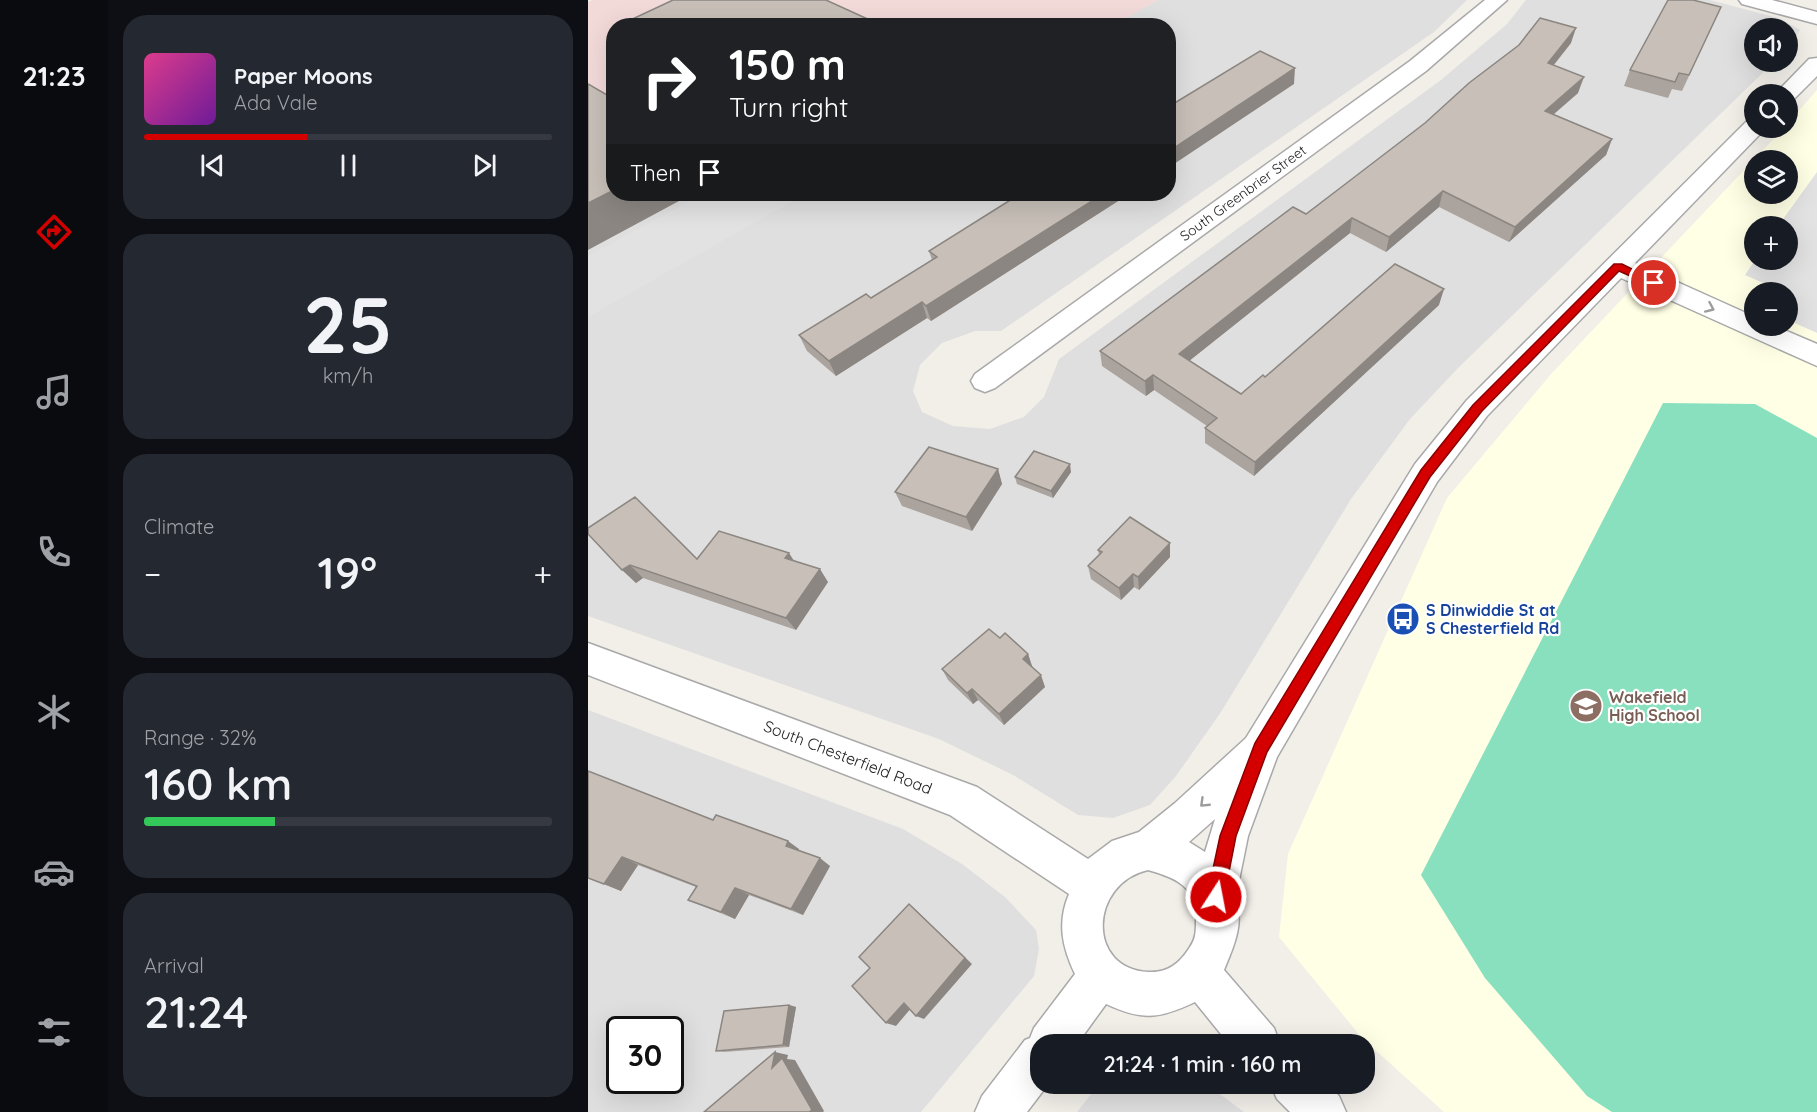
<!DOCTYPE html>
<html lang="en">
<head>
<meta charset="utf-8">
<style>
	:root { --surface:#171b24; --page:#242831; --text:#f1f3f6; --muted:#9ea1a6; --line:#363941; --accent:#d40000 }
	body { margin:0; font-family:Quicksand,sans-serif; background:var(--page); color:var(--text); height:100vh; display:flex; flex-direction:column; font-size:22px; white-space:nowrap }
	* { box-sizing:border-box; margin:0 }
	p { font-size:20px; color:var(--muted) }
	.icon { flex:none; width:33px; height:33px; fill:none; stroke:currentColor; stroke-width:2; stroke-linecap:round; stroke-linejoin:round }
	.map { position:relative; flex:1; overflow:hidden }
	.panel { display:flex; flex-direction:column; gap:15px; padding:15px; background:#0d0f14; width:480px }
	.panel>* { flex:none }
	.top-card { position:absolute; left:18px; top:18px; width:570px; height:183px; border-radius:24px; box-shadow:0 6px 24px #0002; background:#202124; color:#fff; overflow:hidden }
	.tools { position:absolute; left:1156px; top:18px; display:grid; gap:12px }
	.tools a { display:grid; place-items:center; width:54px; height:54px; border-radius:50%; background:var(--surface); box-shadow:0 6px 24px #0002; font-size:30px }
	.speed { position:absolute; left:18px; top:1016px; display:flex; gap:12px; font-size:30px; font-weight:700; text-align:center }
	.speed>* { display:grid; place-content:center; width:78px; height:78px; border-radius:50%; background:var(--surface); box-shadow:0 6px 24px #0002; line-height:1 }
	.speed .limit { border:3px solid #111; border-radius:9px; background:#fff; color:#111 }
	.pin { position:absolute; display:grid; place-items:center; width:51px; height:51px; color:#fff; margin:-26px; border:3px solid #fff; border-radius:50%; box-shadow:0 2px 6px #0007 }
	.me { position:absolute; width:66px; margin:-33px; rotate:11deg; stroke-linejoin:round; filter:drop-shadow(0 0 4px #0008) }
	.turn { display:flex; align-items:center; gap:21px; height:126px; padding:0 24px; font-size:27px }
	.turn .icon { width:78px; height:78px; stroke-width:2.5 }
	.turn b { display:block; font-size:42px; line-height:51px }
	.then { display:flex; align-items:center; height:57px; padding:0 24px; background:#0003; gap:12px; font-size:22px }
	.big { font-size:45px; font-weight:600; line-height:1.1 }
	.panel .widget { flex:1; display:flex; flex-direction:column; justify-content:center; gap:9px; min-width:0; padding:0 21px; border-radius:24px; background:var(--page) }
	.panel .dial { align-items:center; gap:0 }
	.dial b { font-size:78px; line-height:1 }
	.song { display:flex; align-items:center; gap:18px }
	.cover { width:72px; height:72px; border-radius:9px; background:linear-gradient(135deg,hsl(330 70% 55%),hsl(280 70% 35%)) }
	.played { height:6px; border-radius:3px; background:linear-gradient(90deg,var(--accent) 40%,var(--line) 40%) }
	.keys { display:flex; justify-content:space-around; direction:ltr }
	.heat { display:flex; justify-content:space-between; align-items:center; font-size:33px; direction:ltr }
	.charge { height:9px; border-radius:4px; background:linear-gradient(90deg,#34c759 32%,var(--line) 0) }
	.trip { position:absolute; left:442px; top:1034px; width:345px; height:60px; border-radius:24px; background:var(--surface); box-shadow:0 6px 24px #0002; font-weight:600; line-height:60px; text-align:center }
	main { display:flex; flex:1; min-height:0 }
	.tabs { display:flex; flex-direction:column; width:108px; justify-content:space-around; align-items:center; background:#090b0e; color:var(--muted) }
	.tabs .icon { width:42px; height:42px }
	.tabs .active { color:var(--accent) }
	.tabs b { font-size:27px; color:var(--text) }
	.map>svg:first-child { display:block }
	.residential { fill:#e0dfdf; fill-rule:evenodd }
	.commercial { fill:#f2dad9 }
	.education { fill:#ffffe5; fill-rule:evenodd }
	.pitch { fill:#88e0be }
	.parking { fill:#e2e2e2 }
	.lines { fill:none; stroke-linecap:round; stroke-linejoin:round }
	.minor-casing { stroke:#a9a9a9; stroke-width:3 }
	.minor { fill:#fff; fill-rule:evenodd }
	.wall { fill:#aba49e }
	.shaded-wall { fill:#8b8681 }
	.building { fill:#c7bfb8; stroke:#8b8681; stroke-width:1.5 }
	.oneway { stroke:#9c9c9c }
	.route { fill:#d40000; stroke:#8a0000; stroke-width:1.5 }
	.labels { text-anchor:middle; stroke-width:4.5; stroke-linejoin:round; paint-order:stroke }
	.far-street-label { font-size:14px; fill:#222; stroke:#fff }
	.transit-label { font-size:16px; font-weight:bold; fill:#164399; stroke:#fff; text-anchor:start }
	.education-label { font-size:16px; font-weight:bold; fill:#785e54; stroke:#fff; text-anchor:start }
	.street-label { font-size:16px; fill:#222; stroke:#fff }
</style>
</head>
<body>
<main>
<nav class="tabs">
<b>21:23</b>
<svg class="icon active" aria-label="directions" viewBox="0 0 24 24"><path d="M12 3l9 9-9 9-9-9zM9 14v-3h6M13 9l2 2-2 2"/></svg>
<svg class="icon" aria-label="music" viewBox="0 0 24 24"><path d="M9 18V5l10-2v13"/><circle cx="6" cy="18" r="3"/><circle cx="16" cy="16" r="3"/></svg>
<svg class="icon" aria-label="phone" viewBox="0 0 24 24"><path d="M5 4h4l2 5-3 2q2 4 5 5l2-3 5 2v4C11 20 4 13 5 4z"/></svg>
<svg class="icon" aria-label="climate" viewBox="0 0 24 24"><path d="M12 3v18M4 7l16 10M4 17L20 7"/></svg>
<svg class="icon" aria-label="car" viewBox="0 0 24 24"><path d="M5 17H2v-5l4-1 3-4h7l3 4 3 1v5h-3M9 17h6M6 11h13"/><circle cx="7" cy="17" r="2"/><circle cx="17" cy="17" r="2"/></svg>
<svg class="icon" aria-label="filters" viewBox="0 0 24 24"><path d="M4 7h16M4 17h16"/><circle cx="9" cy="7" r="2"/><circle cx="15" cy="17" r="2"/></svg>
</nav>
<section class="panel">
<div class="widget">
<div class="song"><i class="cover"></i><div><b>Paper Moons</b><p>Ada Vale</p></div></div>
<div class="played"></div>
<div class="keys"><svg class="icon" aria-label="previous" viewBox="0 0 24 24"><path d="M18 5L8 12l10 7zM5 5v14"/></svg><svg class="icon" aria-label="pause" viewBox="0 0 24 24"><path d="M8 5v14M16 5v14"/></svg><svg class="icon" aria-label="next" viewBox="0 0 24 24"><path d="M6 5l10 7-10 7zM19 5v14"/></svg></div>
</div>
<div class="widget dial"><b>25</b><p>km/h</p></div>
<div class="widget"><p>Climate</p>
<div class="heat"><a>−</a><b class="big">19°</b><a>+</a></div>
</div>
<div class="widget"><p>Range · 32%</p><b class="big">160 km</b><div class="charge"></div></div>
<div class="widget"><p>Arrival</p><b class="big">21:24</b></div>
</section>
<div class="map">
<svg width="1229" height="1112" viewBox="0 0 1229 1112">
	<rect width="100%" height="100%" fill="#f2efe9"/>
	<!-- residential -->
	<g class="residential">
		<path d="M570,0H879L846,32L413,331H387L354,343L332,365L325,391L334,412L365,426L402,429L436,417L456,397L471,359L853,80L919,24L938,0H1122L1190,18L1212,30L1200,48V28H1167V62H1186L870,368L822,419L763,499L633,712L588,776L562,805L525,818L490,815L425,775L351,739L0,616V167L26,194H580V26L523,25Z"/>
		<path d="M0,710L315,829L374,864L417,897L448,930L451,949L446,976L333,1112H0ZM32,1029H82V1080H32Z"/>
		<path d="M512,1083H617L656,1112H489Z"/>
	</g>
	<!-- commercial -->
	<path class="commercial" d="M5,0H570L525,26H26L25,96L0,87V2Z"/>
	<!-- education -->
	<path class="education" d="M1229,90V1112H856L774,1038L691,937L700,854L859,498L964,373L1196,128H1200V123ZM1167,160H1200V194H1167ZM1167,226H1200V260H1167ZM1167,292H1200V326H1167Z"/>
	<!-- pitch -->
	<path class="pitch" d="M1075,403L1167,404L1229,438V1112H1024L999,1096L897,978L833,875Z"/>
	<!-- parking -->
	<g class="parking">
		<path d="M1229,172V333L1200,320V292H1178L1182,286L1157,275L1167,260H1200V226H1190Z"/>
		<path d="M115,194H217L0,317V256Z"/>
	</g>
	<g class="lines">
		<!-- minor casing -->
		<g class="minor-casing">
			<g id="minor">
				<path d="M897,0H919L838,71L407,388L397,392L387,388L383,381L387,374L822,61Z"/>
				<path d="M1151,0H1184L1229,12V24L1154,4Z"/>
				<path d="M1229,58V76L1206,99L1200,100V94H1187L1221,59Z"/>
				<path d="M1167,119V128H1177L1175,131L1047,263L1167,317V326H1187L1229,344V366L1033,278L899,416L849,482L689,757L660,836L647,900C657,923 645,948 636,970L686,1028L692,1044H641L607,1002C571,1019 555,1021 518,1004L489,1044H453V1083H461L439,1112H387L394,1096L437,1040L442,1038L446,1028L487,974C474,947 469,922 481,894L362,815L0,675V643L389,787L500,859L524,841L551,832L587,803L658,738L827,464L879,400L1159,121ZM627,819L617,852L601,842ZM560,870C589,878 609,887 608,921C608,930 608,939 602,947C592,963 580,973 561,972C497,969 502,883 560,870Z"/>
				<path d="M682,1083H738L751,1096L758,1112H702L689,1099Z"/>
			</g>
		</g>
		<!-- minor -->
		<use href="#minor" class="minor"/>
	</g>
	<!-- wall -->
	<g class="wall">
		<path d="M85,0L295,26H40L38,22Z"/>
		<path d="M1133,7L1094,91L1084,89L1080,98L1036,86L1042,70Z"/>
		<path d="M983,43L966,65L990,93L966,114L1024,139L1018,155L921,242L851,207L798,252L762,233L601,361L653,394L677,377L851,305L666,476L617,443V428L619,426L566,390L558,396L514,366L512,351L718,214Z"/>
		<path d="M432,194H541L343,321L339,318L248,376L219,351L211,335L283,298L344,260L341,251Z"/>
		<path d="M410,469L414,484L384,531L314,506L307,492Z"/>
		<path d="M483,472L465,498L429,484L427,477Z"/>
		<path d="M0,534L109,559L206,561L240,582L208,630L55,578L48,583Z"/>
		<path d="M510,550L582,557L551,590L546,587L533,600L503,579L500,566L511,555Z"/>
		<path d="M412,638L440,654L444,666L457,687L416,725L390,700L385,704L360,680L354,669Z"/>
		<path d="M0,771L125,820L211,849V850L242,866L215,915L161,895L147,919L115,906L100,900L108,887L50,865L33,891L0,878Z"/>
		<path d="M201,1005L208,1007L201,1047L136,1052L128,1051Z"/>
	</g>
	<!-- shaded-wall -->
	<g class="shaded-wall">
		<path d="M135,20L138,26H122Z"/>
		<path d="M988,28L983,43L955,78L960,63Z"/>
		<path d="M707,68L706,84L580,168V152Z"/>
		<path d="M996,77L990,93L952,126L957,111Z"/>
		<path d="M1024,139L1018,155L921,242L927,227Z"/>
		<path d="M26,190V194H104L0,250V203Z"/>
		<path d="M855,191L851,207L798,252L801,237Z"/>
		<path d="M515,194H541L343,321L338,306Z"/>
		<path d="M764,218L762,233L591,369V354Z"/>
		<path d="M856,289L851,305L666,476L667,462Z"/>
		<path d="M334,302L339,318L248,376L241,361Z"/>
		<path d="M565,375L566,390L558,396L557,381Z"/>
		<path d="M482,464L483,472L465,498L463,491Z"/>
		<path d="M410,469L414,484L384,531L378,517Z"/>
		<path d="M582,543V557L551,590L550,577Z"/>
		<path d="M201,553L210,567L197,558Z"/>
		<path d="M42,565L55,578L48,583L34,570Z"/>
		<path d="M232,569L240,582L208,630L198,618Z"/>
		<path d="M545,574L546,587L533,600L531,588Z"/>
		<path d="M440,654L444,666L440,670L435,659Z"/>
		<path d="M453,675L457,687L416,725L411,714Z"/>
		<path d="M384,689L390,700L385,704L379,693Z"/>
		<path d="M200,841L211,849L209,854L198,846Z"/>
		<path d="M34,857L50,865L33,891L16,884Z"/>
		<path d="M232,858L242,866L215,915L203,909Z"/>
		<path d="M147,888L161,895L147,919L133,912Z"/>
		<path d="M321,904L329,911L384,964L336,1019L328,1016Z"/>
		<path d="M316,1003L324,1007L308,1026L298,1023Z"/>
		<path d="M201,1005L208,1007L201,1047L195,1045Z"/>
		<path d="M187,1052L200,1055L199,1059L207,1060L236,1111L235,1112H221L184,1068Z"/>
	</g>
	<!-- building -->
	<g class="building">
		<path d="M85,0H238L295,26H148L135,20L122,26H47L38,22Z"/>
		<path d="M1080,0H1105L1133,7L1101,75L1091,73L1087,82L1042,70Z"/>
		<path d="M952,18L988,28L960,63L996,77L957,111L1024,139L927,227L855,191L801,237L764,218L591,354L653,394L675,375L677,377L807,264L856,289L667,462L617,428L629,418L565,375L557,381L512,351L705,207L718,214L760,182L837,123L881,83L931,45Z"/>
		<path d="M672,51L707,68L580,152V107Z"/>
		<path d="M0,84L26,99V190L0,203Z"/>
		<path d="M432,194H515L338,306L334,302L241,361L211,335L278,294L283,298L349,257L341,251Z"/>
		<path d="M341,447L410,469L378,517L307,492Z"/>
		<path d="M446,451L482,464L463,491L427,477Z"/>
		<path d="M47,497L109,559L131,531L201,553L197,558L232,569L198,618L42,565L34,570L0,534V528Z"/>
		<path d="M542,517L582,543L550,577L545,574L531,588L500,566L514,552L510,550Z"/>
		<path d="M401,629L412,638L417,633L440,654L435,659L453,675L411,714L384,689L379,693L354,669Z"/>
		<path d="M0,771L125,820L128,815L200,841L198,846L232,858L203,909L147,888L133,912L100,900L109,886L34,857L16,884L0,878Z"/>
		<path d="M321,904L377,958L328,1016L316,1003L298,1023L264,986L282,968L271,957Z"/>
		<path d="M201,1005L195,1045L128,1051L136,1011Z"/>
		<path d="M187,1052L184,1068L194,1058L224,1110L221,1112H116Z"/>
	</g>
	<!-- one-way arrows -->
	<defs><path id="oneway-chevron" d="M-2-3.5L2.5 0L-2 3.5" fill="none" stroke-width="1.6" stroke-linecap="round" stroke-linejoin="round" transform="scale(1.5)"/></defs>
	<g class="oneway">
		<use href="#oneway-chevron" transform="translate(1122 308) rotate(24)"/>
		<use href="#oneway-chevron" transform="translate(616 803) rotate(136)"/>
	</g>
	<!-- route -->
	<path class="route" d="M1026,264H1034L1072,283L1062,285L1031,271L894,411L842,477L679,752L648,836L636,897L634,903L628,905L622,903L619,897L632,836L667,743L833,470L885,405Z"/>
	<!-- icons -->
	<defs>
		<g id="bus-disc" transform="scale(1.725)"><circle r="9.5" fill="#1a4fb4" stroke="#fff"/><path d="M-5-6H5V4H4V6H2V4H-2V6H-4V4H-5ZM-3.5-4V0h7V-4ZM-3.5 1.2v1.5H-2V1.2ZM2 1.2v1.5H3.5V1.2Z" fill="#fff"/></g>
		<g id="school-disc" transform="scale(1.725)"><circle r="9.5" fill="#8d6e63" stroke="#fff"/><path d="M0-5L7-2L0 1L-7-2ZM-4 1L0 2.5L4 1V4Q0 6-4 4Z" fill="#fff"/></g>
	</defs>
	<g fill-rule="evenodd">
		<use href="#bus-disc" x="815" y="619"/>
		<use href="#school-disc" x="998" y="706"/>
	</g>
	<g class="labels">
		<!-- far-street labels -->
		<g class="far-street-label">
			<text transform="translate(655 193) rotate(-36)" y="5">South Greenbrier Street</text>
		</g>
		<!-- transit labels -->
		<g class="transit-label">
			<text x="838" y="616">S Dinwiddie St at<tspan x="838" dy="18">S Chesterfield Rd</tspan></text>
		</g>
		<!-- education labels -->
		<g class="education-label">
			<text x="1021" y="703">Wakefield<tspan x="1021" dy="18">High School</tspan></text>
		</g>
		<!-- street labels -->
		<g class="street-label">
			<text transform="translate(260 757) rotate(21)" y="6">South Chesterfield Road</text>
		</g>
	</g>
</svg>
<div class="tools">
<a><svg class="icon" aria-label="sound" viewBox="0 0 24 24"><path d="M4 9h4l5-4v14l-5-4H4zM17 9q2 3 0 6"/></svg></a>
<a><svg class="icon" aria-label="search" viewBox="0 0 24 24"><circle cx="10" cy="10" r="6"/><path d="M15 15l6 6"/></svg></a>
<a><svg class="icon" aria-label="layers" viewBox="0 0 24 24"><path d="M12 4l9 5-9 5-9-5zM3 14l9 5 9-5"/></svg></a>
<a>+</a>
<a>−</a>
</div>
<div class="speed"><div class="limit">30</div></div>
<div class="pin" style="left:1066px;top:283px;background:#d93025"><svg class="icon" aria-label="arrive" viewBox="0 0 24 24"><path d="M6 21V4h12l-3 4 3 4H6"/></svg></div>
<svg class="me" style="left:628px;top:897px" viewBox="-20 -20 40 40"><circle r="17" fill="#d40000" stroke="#fff" stroke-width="3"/><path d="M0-11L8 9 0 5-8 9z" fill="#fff"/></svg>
<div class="trip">21:24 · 1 min · 160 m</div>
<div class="top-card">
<div class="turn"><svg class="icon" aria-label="right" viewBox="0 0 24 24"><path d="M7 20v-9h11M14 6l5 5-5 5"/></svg><div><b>150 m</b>Turn right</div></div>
<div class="then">Then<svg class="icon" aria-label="arrive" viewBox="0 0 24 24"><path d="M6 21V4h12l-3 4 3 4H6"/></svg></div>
</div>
</div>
</main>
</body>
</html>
